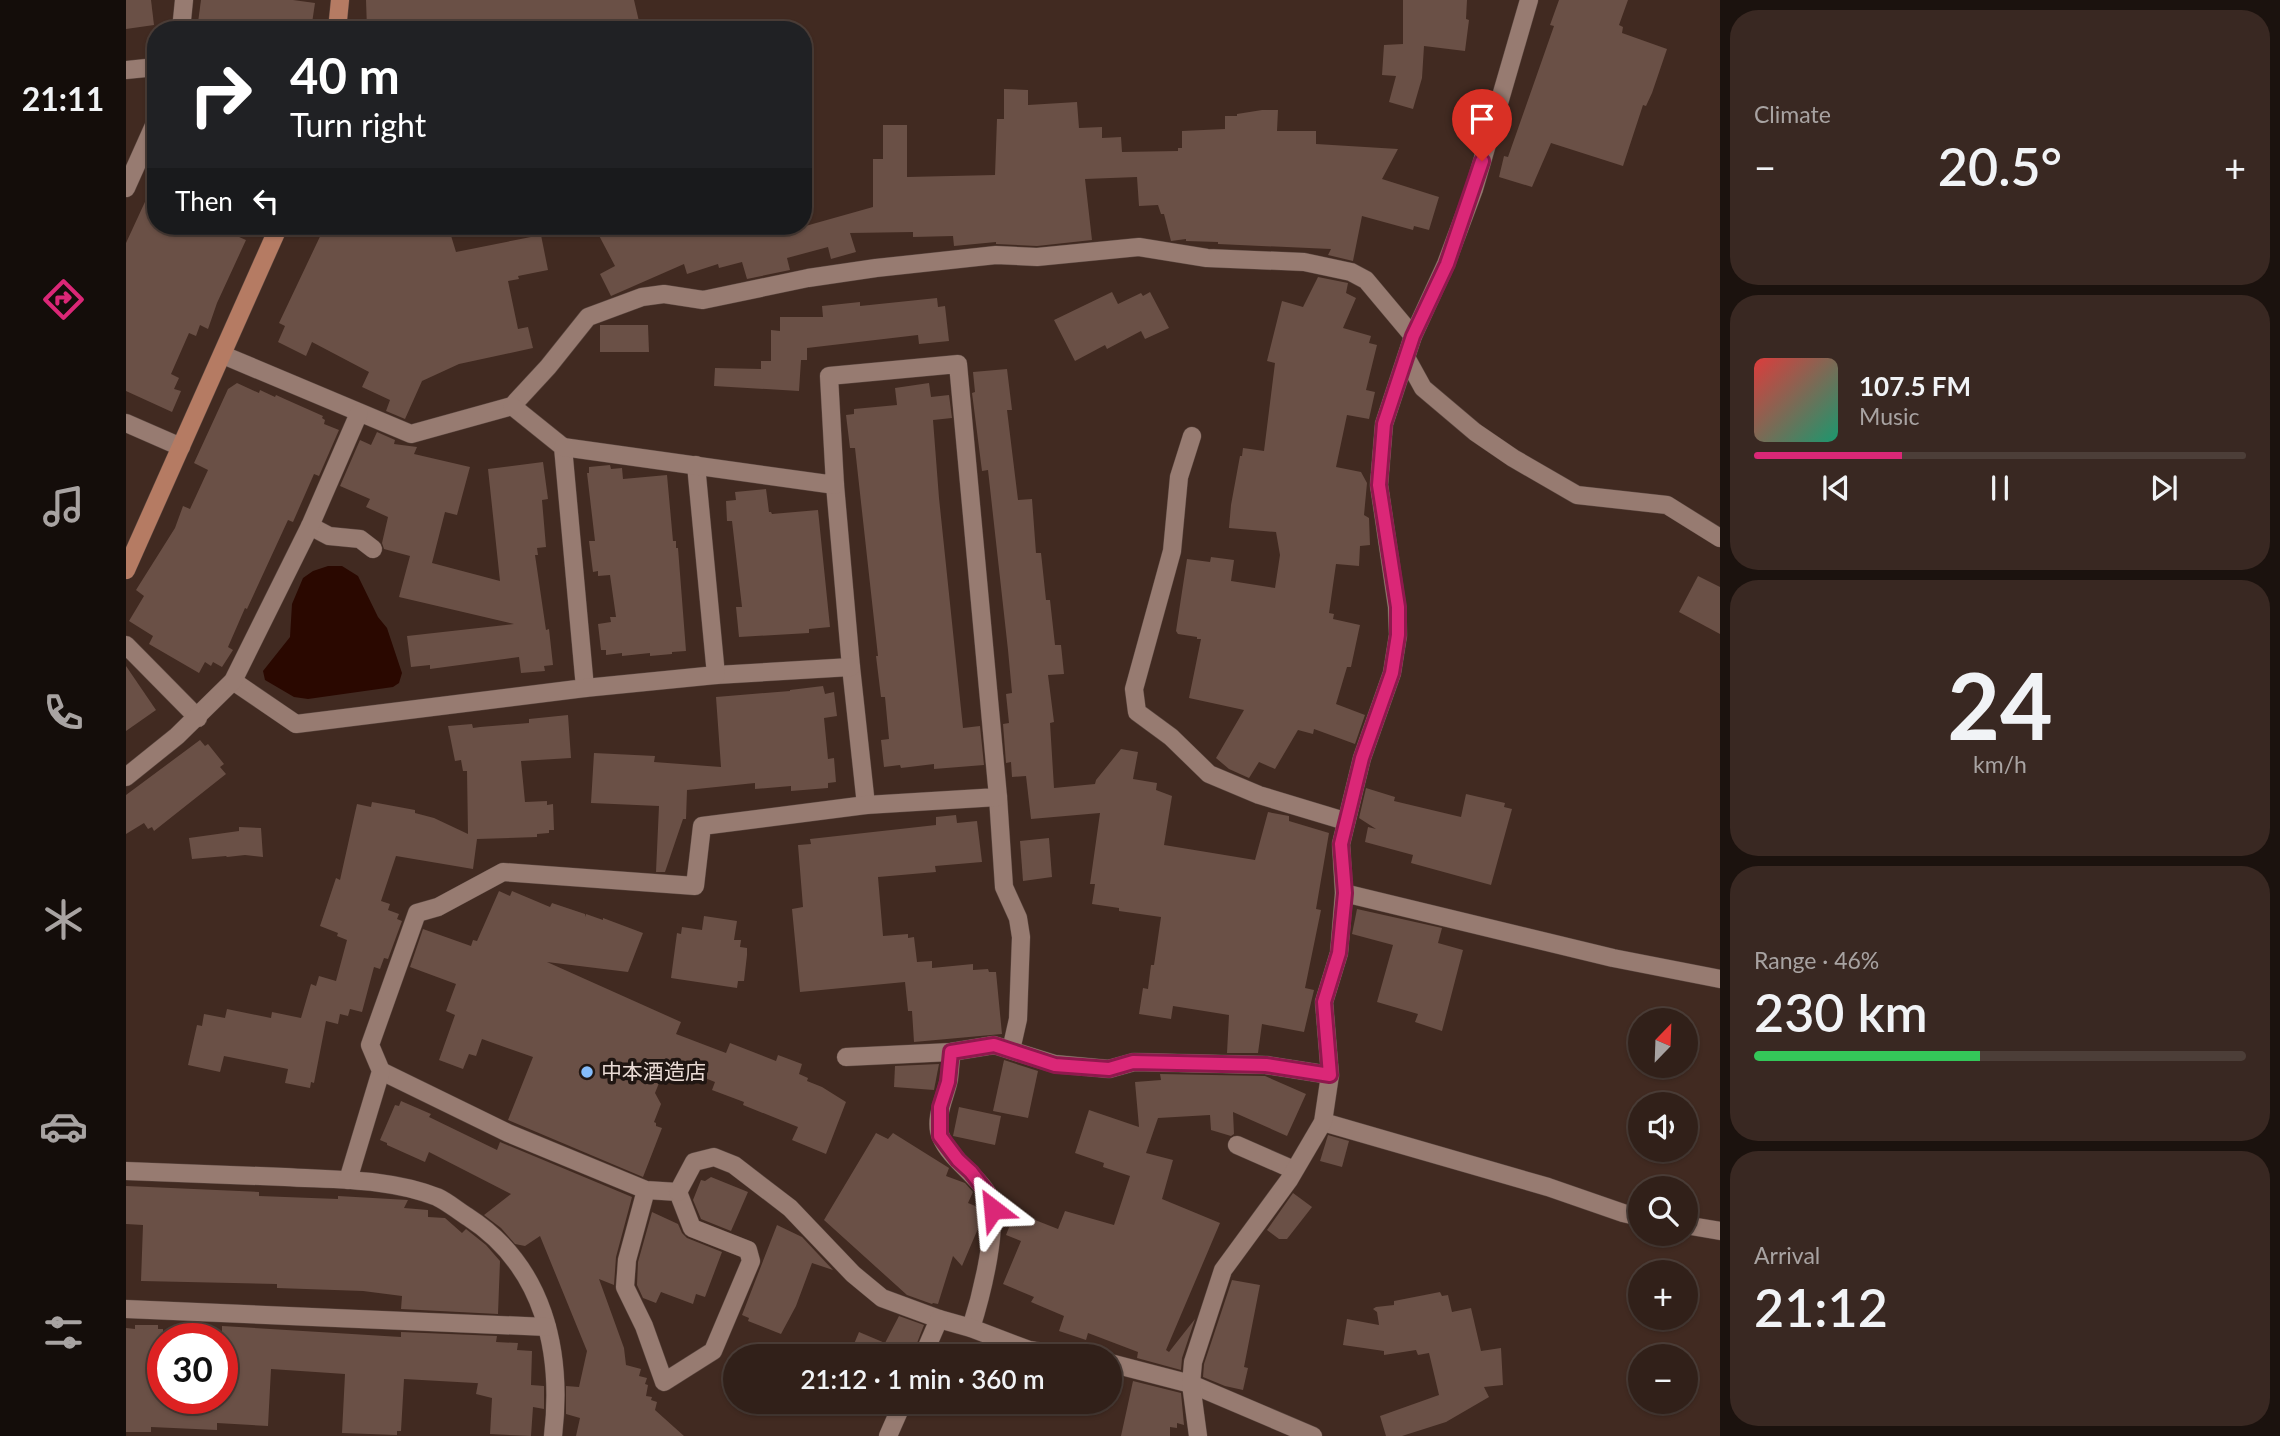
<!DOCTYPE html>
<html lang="en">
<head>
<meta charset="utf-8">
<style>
	:root { --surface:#312019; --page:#392822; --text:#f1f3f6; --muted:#a8a3a2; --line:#4c3e38; --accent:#db2777 }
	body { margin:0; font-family:Lato,"Noto Sans JP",sans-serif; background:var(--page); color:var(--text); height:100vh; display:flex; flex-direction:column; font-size:26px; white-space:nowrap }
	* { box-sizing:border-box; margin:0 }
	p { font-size:23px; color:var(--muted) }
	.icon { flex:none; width:38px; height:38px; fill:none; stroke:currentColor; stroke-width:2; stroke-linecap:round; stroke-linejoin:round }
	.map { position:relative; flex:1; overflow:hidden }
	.details { display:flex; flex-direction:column; gap:10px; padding:10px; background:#1b120e; width:560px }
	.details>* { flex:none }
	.top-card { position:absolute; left:21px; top:21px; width:665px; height:214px; border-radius:28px; box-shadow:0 2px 5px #0004,0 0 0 2px var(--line); background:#202124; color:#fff; overflow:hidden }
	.needle { width:46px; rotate:23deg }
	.controls { position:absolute; left:1502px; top:1008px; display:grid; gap:14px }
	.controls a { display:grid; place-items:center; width:70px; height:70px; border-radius:50%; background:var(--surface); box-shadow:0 2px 5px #0004,0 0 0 2px var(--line); font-size:35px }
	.speed { position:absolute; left:21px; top:1323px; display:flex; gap:14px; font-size:35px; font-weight:700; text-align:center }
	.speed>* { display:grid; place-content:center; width:91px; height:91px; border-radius:50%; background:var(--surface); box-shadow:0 2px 5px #0004,0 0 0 2px var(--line); line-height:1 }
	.speed .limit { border:10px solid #d22; background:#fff; color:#111 }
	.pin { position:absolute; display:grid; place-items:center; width:60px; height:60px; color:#fff; margin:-72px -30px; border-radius:50% 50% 50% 0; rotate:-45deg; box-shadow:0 0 7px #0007 }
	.pin .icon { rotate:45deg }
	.me { position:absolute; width:77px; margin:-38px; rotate:331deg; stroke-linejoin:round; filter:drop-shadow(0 0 5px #0008) }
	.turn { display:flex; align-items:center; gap:24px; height:147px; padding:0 28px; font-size:32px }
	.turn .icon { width:91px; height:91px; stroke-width:2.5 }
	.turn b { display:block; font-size:49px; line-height:60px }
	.then { display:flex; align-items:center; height:66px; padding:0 28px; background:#0003; gap:14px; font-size:26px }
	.big { font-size:52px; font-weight:600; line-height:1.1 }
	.details .card { flex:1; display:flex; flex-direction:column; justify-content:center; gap:10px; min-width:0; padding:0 24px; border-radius:28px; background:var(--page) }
	.details .dial { align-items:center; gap:0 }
	.dial b { font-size:91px; line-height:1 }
	.song { display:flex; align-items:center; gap:21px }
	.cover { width:84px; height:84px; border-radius:10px; background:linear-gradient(135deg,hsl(0 70% 55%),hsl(160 70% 35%)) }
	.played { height:7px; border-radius:4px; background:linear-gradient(90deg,var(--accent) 30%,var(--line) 30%) }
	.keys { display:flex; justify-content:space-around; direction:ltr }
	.heat { display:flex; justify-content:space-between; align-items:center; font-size:38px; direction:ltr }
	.charge { height:10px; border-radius:5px; background:linear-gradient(90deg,#34c759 46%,var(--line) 0) }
	.trip { position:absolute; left:597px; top:1344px; width:399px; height:70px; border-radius:35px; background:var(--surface); box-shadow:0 2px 5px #0004,0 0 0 2px var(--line); font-weight:600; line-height:70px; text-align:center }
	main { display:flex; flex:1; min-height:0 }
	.tabs { display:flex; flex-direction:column; width:126px; justify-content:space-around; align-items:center; background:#140d0a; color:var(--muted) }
	.tabs .icon { width:49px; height:49px }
	.tabs .active { color:var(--accent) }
	.tabs b { font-size:32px; color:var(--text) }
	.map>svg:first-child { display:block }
	.water { fill:#2a0800 }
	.building { fill:#6a5046 }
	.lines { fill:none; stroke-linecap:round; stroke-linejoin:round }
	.street-casing { stroke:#5a463f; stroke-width:19 }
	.secondary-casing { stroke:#5a463f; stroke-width:19 }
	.street { stroke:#977b71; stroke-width:18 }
	.secondary { stroke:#b57b63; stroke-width:18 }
	.route-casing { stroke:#8e194d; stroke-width:18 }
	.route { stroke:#db2777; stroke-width:12 }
	.poi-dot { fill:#84bcfb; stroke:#201612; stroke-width:2.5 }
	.labels { text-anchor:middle; stroke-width:7; stroke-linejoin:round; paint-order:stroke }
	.poi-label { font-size:21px; fill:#eadbd5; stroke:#201612; text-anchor:start }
</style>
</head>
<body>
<main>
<nav class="tabs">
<b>21:11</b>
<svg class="icon active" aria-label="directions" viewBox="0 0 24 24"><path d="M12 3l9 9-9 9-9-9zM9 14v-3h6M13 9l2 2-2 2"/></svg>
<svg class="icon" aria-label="music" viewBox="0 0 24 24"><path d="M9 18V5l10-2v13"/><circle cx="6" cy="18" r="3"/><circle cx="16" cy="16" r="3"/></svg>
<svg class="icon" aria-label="phone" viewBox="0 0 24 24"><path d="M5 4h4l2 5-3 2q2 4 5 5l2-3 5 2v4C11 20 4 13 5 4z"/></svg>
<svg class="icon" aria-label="climate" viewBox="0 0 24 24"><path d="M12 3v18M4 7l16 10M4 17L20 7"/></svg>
<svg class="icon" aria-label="car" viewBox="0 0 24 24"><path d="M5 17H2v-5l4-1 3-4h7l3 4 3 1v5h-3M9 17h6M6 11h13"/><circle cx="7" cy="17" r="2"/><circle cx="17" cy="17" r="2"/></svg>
<svg class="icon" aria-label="filters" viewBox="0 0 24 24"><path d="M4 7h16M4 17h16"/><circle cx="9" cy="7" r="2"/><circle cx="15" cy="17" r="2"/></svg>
</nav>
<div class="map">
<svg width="1594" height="1436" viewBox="0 0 1594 1436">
	<rect width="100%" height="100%" fill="#412a21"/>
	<!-- water -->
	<path class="water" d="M202,566H216L232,576L252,617L261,628L276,673L273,683L267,687L182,699L168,697L139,680L137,671L164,637L166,604L177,578L187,571Z"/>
	<!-- building -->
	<g class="building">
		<path d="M0,0H25L28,25L0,29Z"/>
		<path d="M75,0H167L189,3L185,30H71Z"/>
		<path d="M240,0H508L515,30H322L332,24L241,29Z"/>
		<path d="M1277,0H1341L1340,19L1343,20L1339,51L1298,46L1296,78L1287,109L1263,102L1270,76L1256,75L1258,45L1277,44Z"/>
		<path d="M1433,0H1502L1493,25L1497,27L1496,33L1541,49L1526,93L1520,106L1517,105L1497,166L1425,143L1406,187L1373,177L1378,156L1382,157L1428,26L1424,25Z"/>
		<path d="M878,89L902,90V105L951,102L953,128L976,127V138L995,137L996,152L1052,151V148H1056V131L1099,129V116H1111V114L1136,110H1152L1151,131H1190V144L1272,149L1256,179L1313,197L1303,230L1288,226L1287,230L1236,216L1227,261L1202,255L1205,249L1092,244V242L1060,241V239L1045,241L1038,214H1035L1032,205L1013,206L1011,177L959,179L966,240L911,246L870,244V242L828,246L827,236L787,237V232L724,233L730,252L705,259L702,247L661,258L664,270L621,279L616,262L593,268L592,264L561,274L558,264L485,296L474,274L489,266L468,226H649L651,234L747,207V159H757V125H781V177L869,175L871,119H878Z"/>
		<path d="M30,178V226H88L120,240L91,303L82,329L74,325L70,336L63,333L45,374L53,378L48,389L55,391L46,412L0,391V243Z"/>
		<path d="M199,226H307L310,234L323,229L330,252L415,235L422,270L392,276L393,279L382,281L392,329L402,327L407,348L333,364L296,381L279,419L260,411L264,400L236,387L243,372L186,342L180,356L152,342L159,326L153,323Z"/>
		<path d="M1192,277L1222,283L1220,293L1230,298L1217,328L1245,336L1243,343L1251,345L1240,390L1249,392L1243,419L1221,415L1210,467L1235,472L1241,483L1238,515L1243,518L1244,545L1234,546L1233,566L1210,564L1203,613L1208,614L1207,619L1234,625L1225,667H1221L1210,704L1239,715L1229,744L1188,729L1187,734L1172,730L1149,769L1133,762L1123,778L1103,769L1090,758L1118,710L1063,698L1075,639H1071V637L1052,634L1050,631L1061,559L1084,562L1085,557L1108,560L1105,581L1149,588L1154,555L1150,532L1103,528L1105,505L1114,456H1116L1117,448L1138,451L1149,363L1141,361L1156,301L1177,307Z"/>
		<path d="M986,292L992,304L1015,293L1017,296L1024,292L1043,328L1019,339L1015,331L981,349L979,345L949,361L928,320Z"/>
		<path d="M811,298L812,307L819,306L823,341L793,344L792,335L681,348V360H675L673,391L588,386L589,368L635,369V361H645V330L654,331V317H697L696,306L734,302V306Z"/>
		<path d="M474,325H522L523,352H474Z"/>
		<path d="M881,369L886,410H881L892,500L906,499L910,553H915L920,600H924L929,645H935L938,674L922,675L928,722L924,723L928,788L969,784L970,780L995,749L1012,752L1007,779L1031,783L1030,790L1046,796L1038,845L1129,860L1142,812L1163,816V821L1203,833L1190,909L1195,910L1179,988L1188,990L1178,1032L1136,1024L1132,1053H1101L1103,1015L1047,1006L1045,1019L1013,1014L1017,988L1022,989L1025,965H1028L1035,917L993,911V908L966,904L969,884H964L974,813L905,819L900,776L886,777L885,762L880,763L877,724L883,723L880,694L886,693L882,650L862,470L856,471L846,393L849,392L847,372Z"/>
		<path d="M111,383L133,393L134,390L149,397L150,395L161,400L197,416L196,418L199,420L198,424L213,430L193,476L188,474L167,522L162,520L121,609L119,608L102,647L107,650L96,667L87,662L85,666L79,662L73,673L23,644L27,636L3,621L18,596L10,590L49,528L57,506L64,509L82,470L68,463L102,389Z"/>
		<path d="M803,383L805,397L823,395L826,418L807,420L813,498L837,728L854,726L858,765L808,769V764L775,768L774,765L758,767L755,740L763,739L759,697H755L750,656H752L729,448H724L720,415L728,414V409L771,405L769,388Z"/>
		<path d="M251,432L269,440L268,444L291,447L288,454L344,467L331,515L319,512L306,563L374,581L362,469L417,462L422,499L416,500L420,547L411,548L412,555H409L420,630L423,629L427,665L418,666L419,671L395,673L393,657L304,669V665L285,667L281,636L388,624L273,597L284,556L258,549L256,543L262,517L240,507L244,499L214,486L234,440L245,445Z"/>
		<path d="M484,465L485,469L496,468L497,479L541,475L547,541H550V548H552L560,651L546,652V654L524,656V653L496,656V653L480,655V650H475L472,624L485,622L484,617H490L484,575L472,576V571L467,572L463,541H469L461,473H463V467Z"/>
		<path d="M640,489L643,512H645L646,514L692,510L704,627L683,629V633L613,637L610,607H616L606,521H601L600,501L610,500L609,492Z"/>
		<path d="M1572,576L1594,587V634L1553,612Z"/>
		<path d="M0,666L30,710L0,731Z"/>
		<path d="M697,686L699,694L708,692L711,716L698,718L702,759L708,758L710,782L702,783V788L665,791V786L629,789V783L561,790L560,819H557L539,872H530L533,806L465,803L468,753L529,756L528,762L595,767L590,697L664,691V690Z"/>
		<path d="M442,715L445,758L395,761L399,802L421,801V805L427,804L428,830H423V833L411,834V837L351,839L347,869L270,856L255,901L264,904L262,910L273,914L271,919L276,921L262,959L258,958L254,969L248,967L236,1012L224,1009L222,1016L214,1014L212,1024L200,1021L188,1083L185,1082L184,1088L159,1083L162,1069L98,1056L94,1072L62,1065L71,1025L76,1026L78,1014L99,1018L101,1009L145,1018L146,1012L175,1018L185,984L190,986L193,976L210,981L221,940L211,936L212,933L194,926L210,878L214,880L231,804L245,807L246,802L289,810V813L308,818L342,834L341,771H337L335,760L329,761L322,726L346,724L347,728L354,727L403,723V719Z"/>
		<path d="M74,740L79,746L82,744L98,764L94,767L100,774L28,831L26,827L22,829L18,823L0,834V795Z"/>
		<path d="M1240,788L1269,797L1268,801L1335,817L1340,794L1379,803L1378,807L1386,809L1365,885L1285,863L1287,855L1239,842L1242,827L1250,829L1233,818Z"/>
		<path d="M830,815L831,823L851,821L856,862L809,866L810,872L752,877L757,936L782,934V938L788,937L791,962L806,961V968L847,964V970L862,969L863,972H870L876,1034L788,1042L786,1011H782L779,982L674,992L666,909L677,907L672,845L685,844L684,839L810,825V817Z"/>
		<path d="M113,827L135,828L137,857L119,855L101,857L100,856L66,859L63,838L113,831Z"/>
		<path d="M923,838L926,877L897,881L894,841Z"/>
		<path d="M373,891L384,896L386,891L424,907L426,903L459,914V917L460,914L477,920V918L517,933L502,972L421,962L555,1022L550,1034L600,1053L604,1043L650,1061L652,1055L676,1064L673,1074L682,1078L681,1081L696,1087L720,1102L700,1154L666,1140L672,1127L617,1105L618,1102L586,1090L589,1082L541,1063L529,1093L535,1104L528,1122L530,1123V1126L536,1128L517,1177L382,1120L407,1057L356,1039L350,1056L343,1054L337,1069L313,1060L329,1015L320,1011L330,984L284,967L297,929L345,946L347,940L351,941Z"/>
		<path d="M1231,909L1316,928L1312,943L1337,950L1316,1031L1289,1022L1292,1014L1251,1002L1267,945L1226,934Z"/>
		<path d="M578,916L611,921L608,940H615L614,947L621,948V955L618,981H612L611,988L545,978L551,933L555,934L556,927L576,930Z"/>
		<path d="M878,1060L912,1071L902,1118L867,1111Z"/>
		<path d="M813,1064L808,1090L768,1087L769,1066Z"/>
		<path d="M1034,1074L1139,1076L1180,1094L1161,1136L1107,1112L1108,1134L1105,1136L1085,1130L1084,1115L1032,1118L1020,1153L1047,1160L1036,1199L1094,1223L1040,1350L1043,1352L1069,1319L1056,1358L1055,1370L1011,1358L1012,1352L962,1333L960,1340L933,1331L938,1316L905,1302L908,1297L877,1284L895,1241L880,1235L889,1212L932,1229L939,1211L988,1225L1004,1176L977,1167L978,1163L949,1153L963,1110L1013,1127L1009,1082L1035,1080Z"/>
		<path d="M275,1101L305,1114L303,1117L371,1150L374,1142L506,1197L490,1257L488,1285L473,1279L498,1348L500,1365L515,1369L513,1376L521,1378L519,1384L522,1385L520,1396L526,1397L525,1400L531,1402L529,1410L558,1436H450L454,1418L440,1414V1386L453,1387L461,1351L414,1236L399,1246L389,1244L375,1228L358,1215L385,1194L303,1152L299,1162L261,1145V1143L254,1140L269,1105L273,1106Z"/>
		<path d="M833,1107L875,1116L869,1145L827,1136Z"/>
		<path d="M750,1133L762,1139L767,1133L823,1168L820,1176L839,1183L847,1192L842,1203L854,1208V1224L836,1266L827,1256L812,1304L807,1303L806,1304L781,1295L698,1220Z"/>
		<path d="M1202,1135L1223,1141L1216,1167L1194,1161Z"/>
		<path d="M585,1177L622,1192L605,1231L575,1219L567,1200L575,1180L579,1181Z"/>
		<path d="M0,1186L133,1192V1196L212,1199V1196L282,1200L278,1208L302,1210V1217L319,1218L336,1233L340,1229L360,1245L374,1261L372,1314L275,1309L276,1296L237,1291L151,1288V1284L15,1281L17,1225L0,1224Z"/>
		<path d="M1167,1193L1186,1207L1161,1239H1153L1141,1230Z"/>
		<path d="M526,1212L552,1224L556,1233L561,1238L596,1252L579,1297L570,1294L567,1304L535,1292L530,1303L517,1298L511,1285L512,1262Z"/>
		<path d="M651,1225L676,1237L707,1270L686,1263L670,1306L655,1334L622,1321L623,1318L616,1315Z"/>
		<path d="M1106,1280L1134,1285L1118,1367L1122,1368L1117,1390L1099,1386L1077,1377L1078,1364Z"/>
		<path d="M1314,1292L1316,1296L1322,1295L1326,1312L1345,1308L1355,1351L1375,1348L1377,1385L1358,1387L1363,1397L1320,1422L1276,1436H1260L1254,1416L1313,1395L1303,1353L1292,1355L1290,1350L1258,1355V1351L1217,1345L1221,1319L1253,1325L1251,1312L1247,1309L1250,1307L1268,1305V1301Z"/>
		<path d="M773,1316L798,1325L786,1356H723L733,1332L759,1343Z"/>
		<path d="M9,1325H32V1329H37V1398H96V1326L275,1337V1332L371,1336L370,1342L392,1343L391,1350L406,1351L405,1385L418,1386V1409L407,1407L405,1436L364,1434L366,1398L350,1394L352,1383L367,1384L278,1379L275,1431H271V1435L216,1433L219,1374L145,1369L142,1426L91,1423V1430L25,1427V1432H0V1328L9,1329Z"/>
		<path d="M1007,1381L1055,1393L1058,1425L1051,1423V1428L1044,1427V1436H995Z"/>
	</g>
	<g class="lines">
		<!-- street casing -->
		<g class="street-casing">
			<g id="street">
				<path d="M55,30L58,0"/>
				<path d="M0,70L30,67"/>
				<path d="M0,188L30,121"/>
				<path d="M97,355L285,434L386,406L422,367L462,317L516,297L538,294L577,300L682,278L750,268L870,255L911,257L1013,247L1081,258L1178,262L1225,272L1240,280L1287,336"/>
				<path d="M1281,359L1297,388L1349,432L1387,458L1451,495L1541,505L1594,538"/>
				<path d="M0,423L55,447"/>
				<path d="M1066,436L1053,477L1046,551L1008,689L1011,712L1045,737L1083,774L1133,795L1219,821"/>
				<path d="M709,485L725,667L740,805"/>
				<path d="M184,526L203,536L234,539L247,549"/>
				<path d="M0,645L72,718"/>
				<path d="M590,675L725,667"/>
				<path d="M107,681L170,724L459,688L437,447L386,406"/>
				<path d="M459,688L590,675L570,465"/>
				<path d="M0,777L51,736L107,681L184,526L233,413"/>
				<path d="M872,797L878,887L892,918L895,937L892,1019L885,1050"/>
				<path d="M1218,893L1487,958L1594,979"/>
				<path d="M825,1052C825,1061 824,1070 823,1079C820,1096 807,1119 815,1137C824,1158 847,1172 860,1191C877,1215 854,1300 845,1328"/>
				<path d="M720,1057L825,1052L868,1045L929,1064L983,1069L1008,1062L1140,1065L1204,1075"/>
				<path d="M255,1071L382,1133L520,1190L552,1192L566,1228L622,1250L625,1261L587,1351L538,1382L518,1326L499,1287L501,1260L520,1190"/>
				<path d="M1197,1122L1422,1187L1497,1213L1514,1217"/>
				<path d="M1111,1145L1168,1170"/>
				<path d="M0,1171C53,1173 106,1175 159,1177C209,1180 263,1178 311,1197C322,1202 332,1211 342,1217C418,1266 437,1351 427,1436"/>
				<path d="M222,1180L255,1071L244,1045L291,913L312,907L377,872L569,886L576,826L740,805L872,797L832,364L703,376L709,485L437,447"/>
				<path d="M552,1192L568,1162L588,1157L608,1165L664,1208L727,1274L756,1298L813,1319L845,1328L903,1350L942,1356"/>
				<path d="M1559,1225L1594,1231"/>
				<path d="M0,1309L421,1327"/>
				<path d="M797,1356L813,1319"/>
				<path d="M984,1363L1065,1384L1187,1436"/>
				<path d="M762,1436L777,1402"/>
				<path d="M1072,1436L1065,1384L1067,1362L1097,1270L1163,1180L1197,1122L1204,1075L1198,1002L1213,953L1218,893L1215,844L1236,758L1266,673L1272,635L1271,607L1253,485L1258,424L1287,336L1320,264L1348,189L1403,0"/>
			</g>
		</g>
		<!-- secondary casing -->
		<g class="secondary-casing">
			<g id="secondary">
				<path d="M211,30L214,0"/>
				<path d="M0,570L153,226"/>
			</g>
		</g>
		<!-- street -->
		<use href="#street" class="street"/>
		<!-- secondary -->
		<use href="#secondary" class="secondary"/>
	</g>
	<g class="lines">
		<!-- route casing -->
		<g class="route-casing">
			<path id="route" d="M867,1209L862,1194L845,1172L832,1160L814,1136V1107L822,1082L825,1052L868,1045L929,1065L983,1069L1007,1062L1140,1065L1204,1075L1198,1002L1213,953L1219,893L1215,844L1236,758L1266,673L1272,635V607L1253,485L1258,424L1287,336L1321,264L1356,161"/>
		</g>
		<!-- route -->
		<use href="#route" class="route"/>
	</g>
	<!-- markers -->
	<circle class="poi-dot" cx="461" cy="1072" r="7"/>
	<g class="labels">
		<!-- poi labels -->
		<g class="poi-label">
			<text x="475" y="1079">中本酒造店</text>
		</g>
	</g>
</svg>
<div class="controls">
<a><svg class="needle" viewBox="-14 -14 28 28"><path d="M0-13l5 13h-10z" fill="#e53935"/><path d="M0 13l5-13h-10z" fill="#a8a3a2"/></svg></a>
<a><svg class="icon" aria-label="sound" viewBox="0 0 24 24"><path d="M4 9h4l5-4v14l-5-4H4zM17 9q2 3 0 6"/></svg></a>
<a><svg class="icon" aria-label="search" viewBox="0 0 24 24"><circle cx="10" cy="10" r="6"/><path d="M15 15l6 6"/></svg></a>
<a>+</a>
<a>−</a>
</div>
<div class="speed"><div class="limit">30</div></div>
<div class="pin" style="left:1356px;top:161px;background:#d93025"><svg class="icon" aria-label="arrive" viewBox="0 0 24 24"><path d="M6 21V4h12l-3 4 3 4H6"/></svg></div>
<svg class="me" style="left:867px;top:1209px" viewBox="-20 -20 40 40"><path d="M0-17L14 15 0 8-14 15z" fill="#db2777" stroke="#fff" stroke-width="4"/></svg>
<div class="trip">21:12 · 1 min · 360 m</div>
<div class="top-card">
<div class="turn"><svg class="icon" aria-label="right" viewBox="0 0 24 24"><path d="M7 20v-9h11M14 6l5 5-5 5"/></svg><div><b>40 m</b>Turn right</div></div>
<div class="then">Then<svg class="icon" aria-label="left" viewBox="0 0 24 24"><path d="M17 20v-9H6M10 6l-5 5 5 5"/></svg></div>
</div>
</div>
<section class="details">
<div class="card"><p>Climate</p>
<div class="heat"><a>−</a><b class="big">20.5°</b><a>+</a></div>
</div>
<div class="card">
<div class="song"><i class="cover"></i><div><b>107.5 FM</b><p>Music</p></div></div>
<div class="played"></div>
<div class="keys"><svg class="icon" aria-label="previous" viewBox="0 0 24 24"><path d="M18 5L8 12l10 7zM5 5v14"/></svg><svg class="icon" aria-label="pause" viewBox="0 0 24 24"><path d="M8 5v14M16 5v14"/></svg><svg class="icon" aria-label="next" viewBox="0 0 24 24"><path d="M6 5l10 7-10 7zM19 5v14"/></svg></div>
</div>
<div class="card dial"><b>24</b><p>km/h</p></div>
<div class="card"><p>Range · 46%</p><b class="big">230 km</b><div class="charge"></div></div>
<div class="card"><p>Arrival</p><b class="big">21:12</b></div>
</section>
</main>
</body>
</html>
